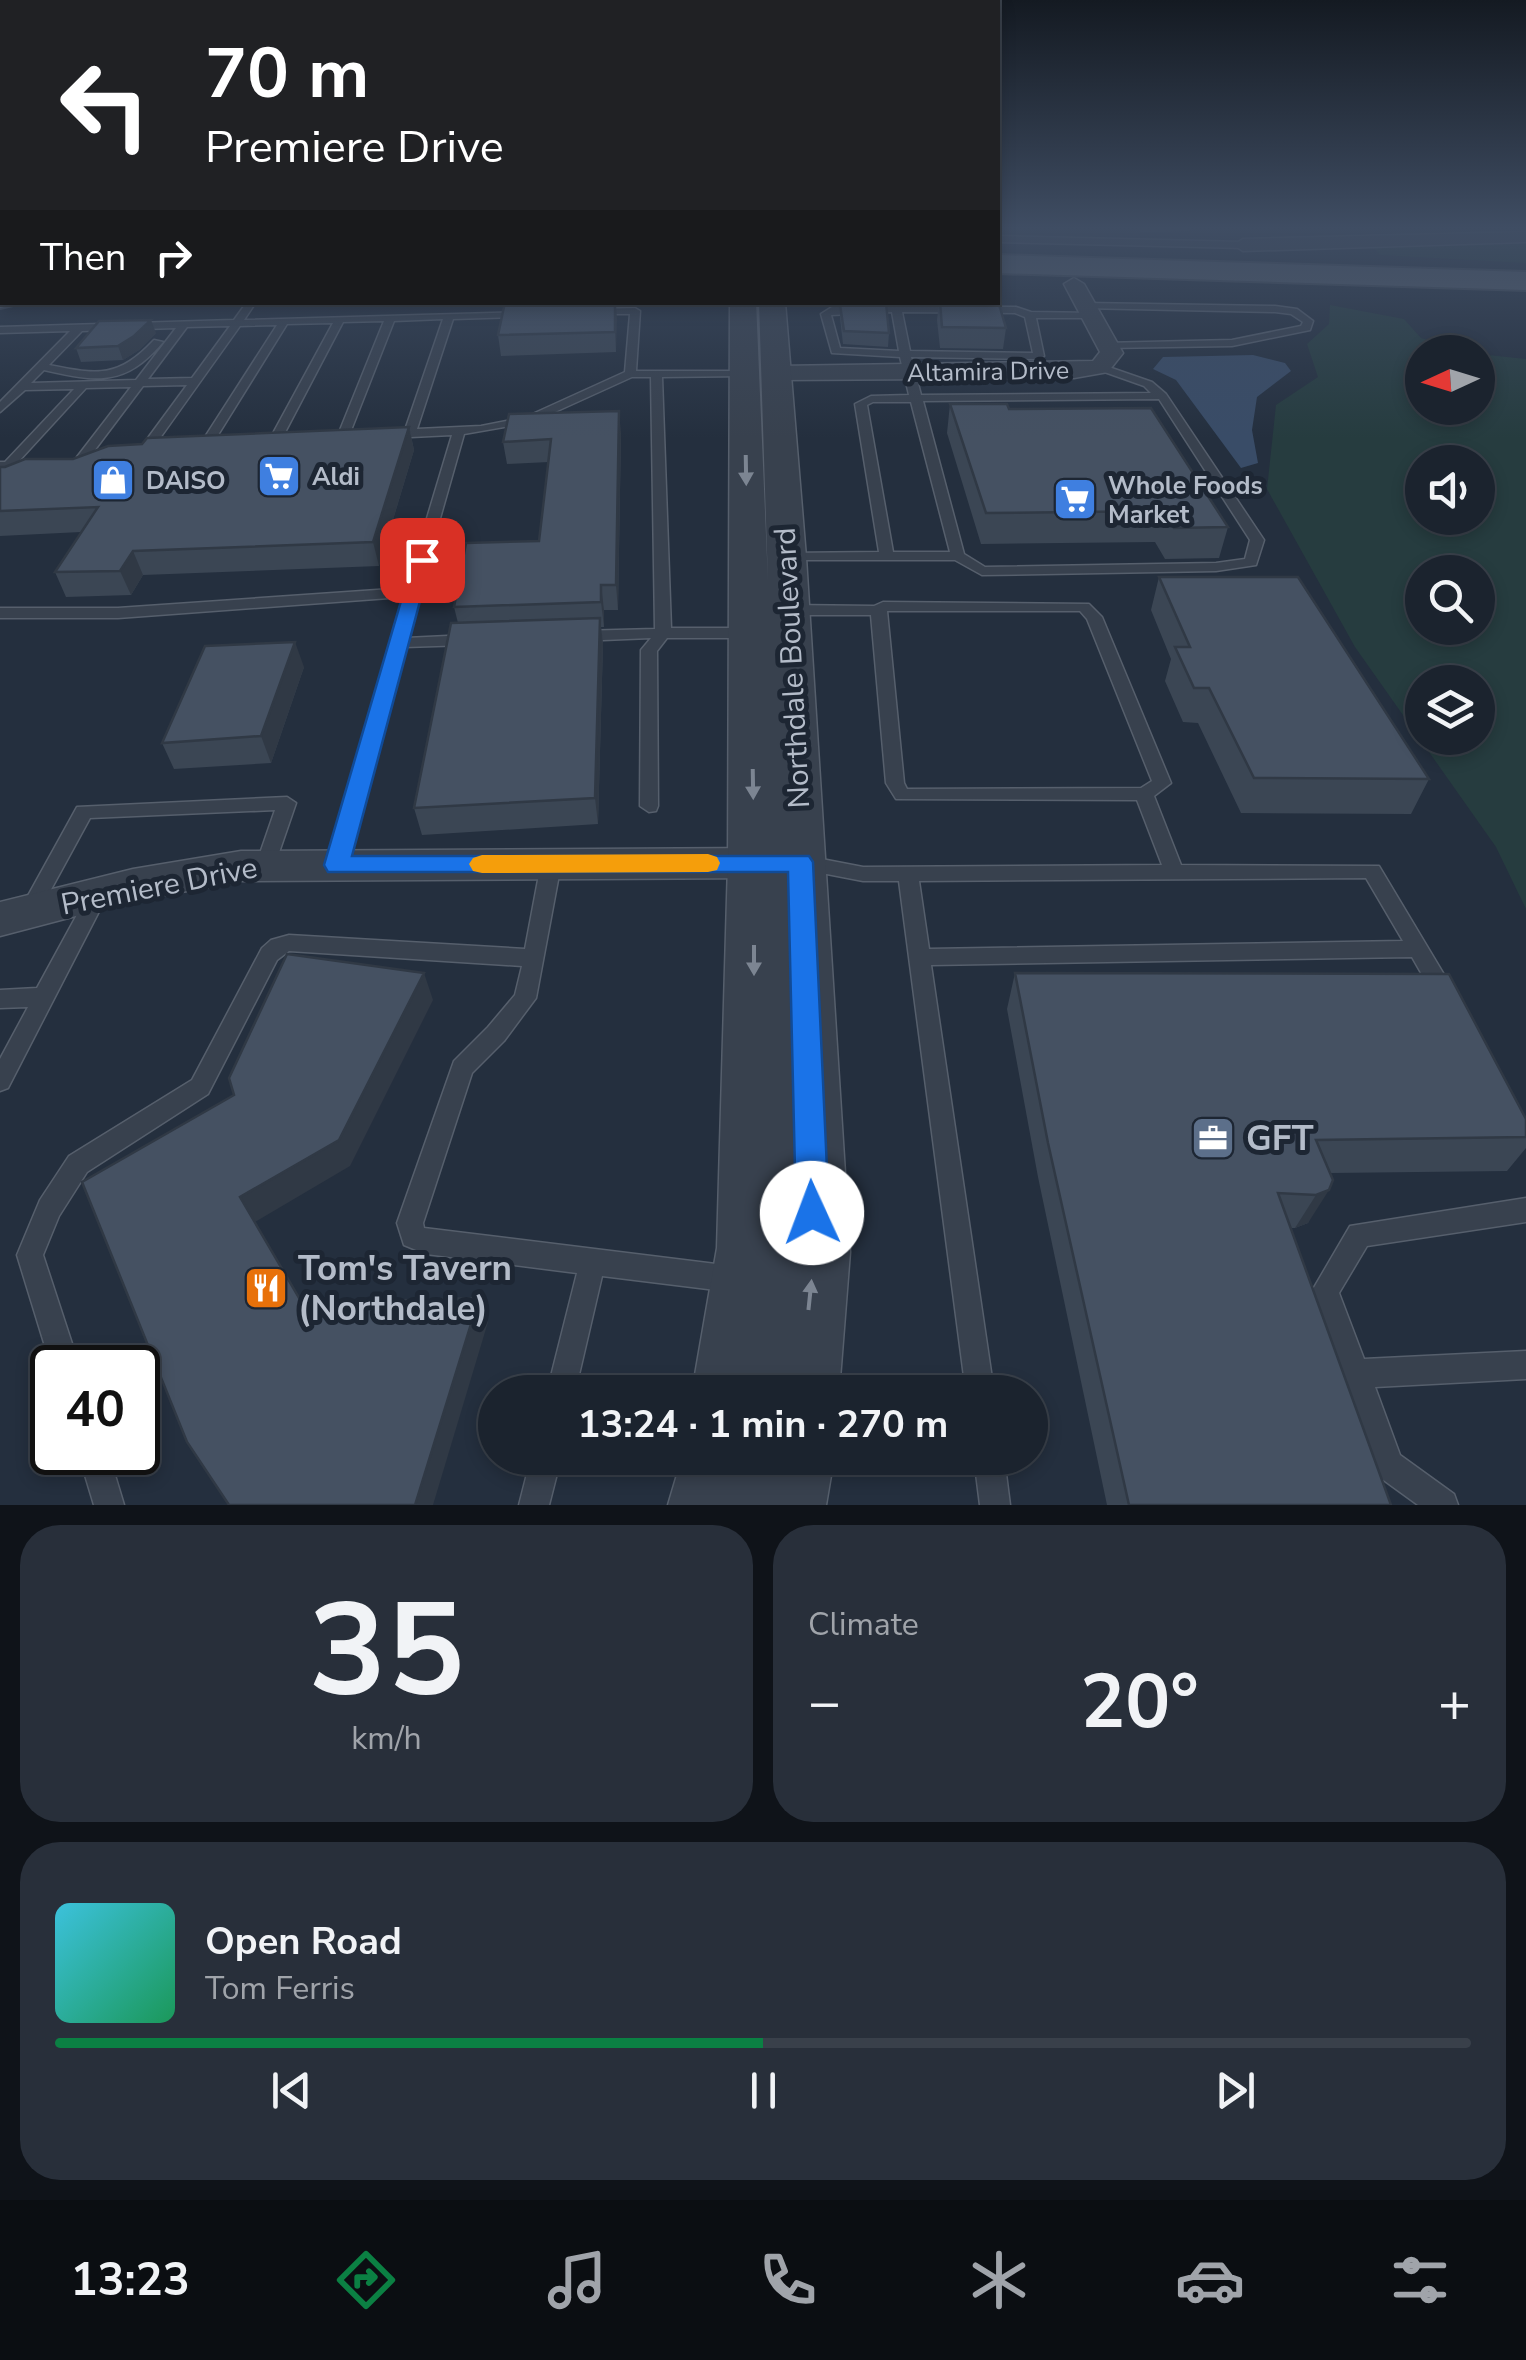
<!DOCTYPE html>
<html lang="en">
<head>
<meta charset="utf-8">
<style>
	:root { --surface:#1b232e; --page:#282f3a; --text:#f1f3f6; --muted:#a0a4aa; --line:#39404a; --accent:#0b8043 }
	body { margin:0; font-family:"Nunito Sans",sans-serif; background:var(--page); color:var(--text); height:100vh; display:flex; flex-direction:column; font-size:38px; white-space:nowrap }
	* { box-sizing:border-box; margin:0 }
	p { font-size:32px; color:var(--muted) }
	.icon { flex:none; width:55px; height:55px; fill:none; stroke:currentColor; stroke-width:2; stroke-linecap:round; stroke-linejoin:round }
	.map { position:relative; height:1505px; overflow:hidden }
	.panel { display:flex; flex-direction:column; gap:20px; padding:20px; background:#0f1319; flex:1 }
	.panel>* { flex:none }
	.guide { position:absolute; left:0px; top:0px; width:1000px; height:305px; box-shadow:0 5px 15px #0003,0 0 0 2px var(--line); background:#202124; color:#fff; overflow:hidden }
	.needle { width:65px; rotate:266deg }
	.tools { position:absolute; left:1405px; top:335px; display:grid; gap:20px }
	.tools a { display:grid; place-items:center; width:90px; height:90px; border-radius:50%; background:var(--surface); box-shadow:0 5px 15px #0003,0 0 0 2px var(--line); font-size:50px }
	.speed { position:absolute; left:30px; top:1345px; display:flex; gap:20px; font-size:50px; font-weight:700; text-align:center }
	.speed>* { display:grid; place-content:center; width:130px; height:130px; border-radius:50%; background:var(--surface); box-shadow:0 5px 15px #0003,0 0 0 2px var(--line); line-height:1 }
	.speed .limit { border:5px solid #111; border-radius:15px; background:#fff; color:#111 }
	.pin { position:absolute; display:grid; place-items:center; width:85px; height:85px; color:#fff; margin:-42px; border-radius:20px; box-shadow:0 5px 15px #0006 }
	.me { position:absolute; width:110px; margin:-55px; rotate:358deg; stroke-linejoin:round; filter:drop-shadow(0 0 8px #0008) }
	.turn { display:flex; align-items:center; gap:35px; height:210px; padding:0 40px; font-size:45px }
	.turn .icon { width:130px; height:130px; stroke-width:2.5 }
	.turn b { display:block; font-size:70px; line-height:85px }
	.then { display:flex; align-items:center; height:95px; padding:0 40px; background:#0003; gap:20px; font-size:38px }
	.big { font-size:75px; font-weight:700; line-height:1.1 }
	.panel .tile { flex:1; display:flex; flex-direction:column; justify-content:center; gap:15px; min-width:0; padding:0 35px; border-radius:40px; background:var(--page) }
	.panel .dial { align-items:center; gap:0 }
	.dial b { font-size:130px; line-height:1 }
	.song { display:flex; align-items:center; gap:30px }
	.cover { width:120px; height:120px; border-radius:15px; background:linear-gradient(135deg,hsl(190 70% 55%),hsl(150 70% 35%)) }
	.played { height:10px; border-radius:5px; background:linear-gradient(90deg,var(--accent) 50%,var(--line) 50%) }
	.keys { display:flex; justify-content:space-around; direction:ltr }
	.heat { display:flex; justify-content:space-between; align-items:center; font-size:55px; direction:ltr }
	.panel .tiles { flex:1; display:grid; gap:20px; grid-template-columns:1fr 1fr }
	.tile:last-child { grid-column:span 2 }
	.trip { position:absolute; left:478px; top:1375px; width:570px; height:100px; border-radius:50px; background:var(--surface); box-shadow:0 5px 15px #0003,0 0 0 2px var(--line); font-weight:700; line-height:100px; text-align:center }
	.tabs { display:flex; height:160px; justify-content:space-around; align-items:center; background:#0b0e12; color:var(--muted) }
	.tabs .icon { width:70px; height:70px }
	.tabs .on { color:var(--accent) }
	.tabs b { font-size:45px; color:var(--text) }
	.map>svg:first-child { display:block }
	.green { fill:#263c3f; fill-rule:evenodd }
	.water { fill:#394c67 }
	.lines { fill:none; stroke-linecap:round; stroke-linejoin:round }
	.service-casing { stroke:#565f6c; stroke-width:3 }
	.minor-casing { stroke:#565f6c; stroke-width:3 }
	.tertiary-casing { stroke:#565f6c; stroke-width:3 }
	.primary-casing { stroke:#414a57; stroke-width:4 }
	.service { fill:#38414e; fill-rule:evenodd }
	.minor { fill:#38414e; fill-rule:evenodd }
	.tertiary { fill:#38414e; fill-rule:evenodd }
	.primary { fill:#56606e; fill-rule:evenodd }
	.wall { fill:#3b4654 }
	.shaded-wall { fill:#303945 }
	.building { fill:#455162; stroke:#303945; stroke-width:2.5 }
	.oneway { fill:#7c8592 }
	.route { fill:#1a73e8; stroke:#114b97; stroke-width:2.5 }
	.slow { fill:#f59e0b }
	.labels { text-anchor:middle; stroke-width:10; stroke-linejoin:round; paint-order:stroke }
	.far-street-label { font-size:25px; fill:#b4bcc9; stroke:#1d2633 }
	.far-poi-label { font-size:25px; font-weight:bold; fill:#b4bcc9; stroke:#1d2633; text-anchor:start }
	.street-label { font-size:30px; fill:#b4bcc9; stroke:#1d2633 }
	.near-poi-label { font-size:35px; font-weight:bold; fill:#b4bcc9; stroke:#1d2633; text-anchor:start }
</style>
</head>
<body>
<div class="map">
<svg width="1526" height="1505" viewBox="0 0 1526 1505">
	<rect width="100%" height="100%" fill="#242f3e"/>
	<!-- green -->
	<g class="green">
		<path d="M1526,243V263L1380,255L1374,248Z"/>
		<path d="M1330,305L1404,319L1421,338L1472,352H1422V408H1478V354L1526,359V909L1496,847L1355,647L1267,489L1276,405L1318,377L1307,344L1329,324ZM1422,462H1478V518H1422ZM1422,572H1478V628H1422ZM1422,682H1478V738H1422Z"/>
	</g>
	<!-- water -->
	<path class="water" d="M1253,355L1285,363L1291,371L1257,397L1252,430L1258,463L1241,468L1176,380L1153,369L1163,357Z"/>
	<g class="lines">
		<!-- service casing -->
		<g class="service-casing">
			<g id="service">
				<path d="M998,236L1243,242L1247,245L1243,248L998,242Z"/>
				<path d="M2,243V250L0,251V244Z"/>
				<path d="M247,302H256L244,320L526,312L528,314L523,317L453,319L417,429L481,426L526,417L625,372L630,314H591L589,312L594,309L635,308L640,311L636,371H748L749,373L744,376L662,377L671,628H748L756,633L748,638H667L657,651L658,806L656,811L649,812L640,806L641,650L651,638L579,641L571,636L579,631L655,629L651,377H632L533,422L464,434L406,638L468,635L476,640L468,645L404,647L344,870H330L327,865L403,597L118,618H0V608H118L406,588L452,435L390,438L384,434L390,430H405L443,319L394,321L348,438L338,435L384,321L343,322L281,440L271,437L333,323L287,324L213,443L203,440L277,325L240,326L160,438H174V444L151,446L145,442L187,385L143,386L85,463H77V457L131,387L86,388L19,461H37V467L0,470V462H5L74,389L25,390L0,412V402L70,331L0,333V327L234,320ZM230,326L192,378L148,379L187,327ZM176,328L136,380L31,383L44,370C97,382 125,387 163,342L154,340C118,378 99,375 49,365L82,331Z"/>
				<path d="M1085,303L1275,306L1297,309L1313,321L1310,330L1232,346L1107,348L1102,345L1103,343L1232,340L1301,326L1303,322L1291,314L1275,312L1082,308V304Z"/>
				<path d="M896,306L1016,307L1031,312L1095,313V317L1091,318H1036L1044,356L1039,359L911,357L921,395L1151,393L1144,386L1096,369L1095,367L1100,364L1152,382L1166,394L1264,540L1256,565L1216,571L982,575L955,560H782V554L787,553L879,552L855,404L871,396L909,395L900,357L832,353L821,314L832,307ZM892,312L899,351L840,348L831,315ZM902,312L1015,313L1025,317L1033,353L910,351ZM1159,399L1250,540L1245,559L1216,563L985,567L964,554L923,401ZM873,402H911L950,552H893L867,405Z"/>
				<path d="M883,602L1089,604L1102,617L1171,783L1154,796L1181,865L1379,866L1455,993L1452,999L1444,1002L1436,999L1412,957L931,965L994,1392H966L899,881H863L806,870L799,868L796,863L799,858L806,856L863,867L1162,865L1137,800L896,799L886,783L871,615H789L781,610L789,605L874,606ZM887,611H1080L1087,619L1152,781L1141,788L907,789L904,783ZM1366,878L1403,941L929,949L919,881Z"/>
				<path d="M287,797L296,803L273,870H259L256,865L275,810L90,818L36,917L29,920L22,917L19,912L77,807Z"/>
				<path d="M551,857L558,859L561,864L536,998L504,1041L472,1073L423,1223L424,1228L732,1266L741,1270L745,1279L741,1288L732,1292L602,1276L575,1392H547L577,1273L426,1254L404,1245L397,1223L454,1061L488,1027L515,995L522,966L289,951L277,960L208,1094L87,1172L59,1216L43,1255L80,1368L52,1369L17,1255L40,1200L69,1156L192,1080L262,948L271,940L289,935L525,949L541,864L544,859Z"/>
				<path d="M98,887L105,889L108,894L8,1088L0,1091V1059L28,1007L0,1008V990L37,988L91,889Z"/>
				<path d="M1526,1198V1222L1367,1246L1339,1293L1364,1359L1526,1351V1379L1375,1387L1400,1455L1454,1494L1458,1505H1418L1378,1476L1312,1291L1350,1226Z"/>
				<path d="M78,1452H108L124,1505H94Z"/>
				<path d="M531,1458H561L549,1505H519Z"/>
				<path d="M974,1458H1004L1010,1505H980Z"/>
			</g>
		</g>
		<!-- minor casing -->
		<g class="minor-casing">
			<g id="minor">
				<path d="M1526,232V242L1243,251L1234,245L1243,239Z"/>
				<path d="M1074,278L1084,284L1123,353L1108,372L1074,378L779,380L767,373L779,366L1093,361L1100,352L1064,284Z"/>
				<path d="M776,848L791,852L797,863L791,874L776,878L241,881L133,901L0,936V902L133,869L241,851Z"/>
			</g>
		</g>
		<!-- tertiary casing -->
		<g class="tertiary-casing">
			<g id="tertiary">
				<path d="M730,302H756L768,582L759,302H785L806,557L850,1252L839,1392H692L717,1248L728,863Z"/>
				<path d="M682,1458H834L826,1505H668Z"/>
			</g>
		</g>
		<!-- primary casing -->
		<g class="primary-casing">
			<g id="primary">
				<path d="M998,255L1526,272V290L998,273Z"/>
				<path d="M0,290L2,302H15L13,305L0,308Z"/>
			</g>
		</g>
		<!-- service -->
		<use href="#service" class="service"/>
		<!-- minor -->
		<use href="#minor" class="minor"/>
		<!-- tertiary -->
		<use href="#tertiary" class="tertiary"/>
		<!-- primary -->
		<use href="#primary" class="primary"/>
	</g>
	<!-- wall -->
	<g class="wall">
		<path d="M1136,227H1190V231L1141,232Z"/>
		<path d="M616,302V352L501,356L498,335Z"/>
		<path d="M939,302L1006,328L1003,349L940,348L937,320Z"/>
		<path d="M840,305L889,333L888,347L843,344L840,318Z"/>
		<path d="M156,333L139,350L123,360L81,362L76,348Z"/>
		<path d="M950,404L1009,409L1228,527L1219,558L1165,559L1155,542L981,544L947,433Z"/>
		<path d="M409,427L414,450L379,566L143,575L131,595L66,597L55,572L81,532L0,536V467L73,459L142,444Z"/>
		<path d="M621,433L618,610H604V627H601L603,644L598,824L422,835L414,808L458,623L454,607L539,541L549,462L507,464L503,442Z"/>
		<path d="M1159,577L1429,779L1411,814L1241,813L1198,723L1183,722L1165,681L1171,659L1151,610Z"/>
		<path d="M304,667L271,763L174,769L162,743Z"/>
		<path d="M1015,973L1526,1119V1148L1507,1171L1330,1173L1308,1223L1295,1228H1290L1391,1505H1107L1038,1177L1007,1009Z"/>
	</g>
	<!-- shaded-wall -->
	<g class="shaded-wall">
		<path d="M615,302L617,318L616,352L615,332Z"/>
		<path d="M151,320L156,333L139,350L123,360L118,346Z"/>
		<path d="M619,411L621,433L618,610L616,585Z"/>
		<path d="M409,427L414,450L379,566L373,542Z"/>
		<path d="M133,551L143,575L131,595L120,571Z"/>
		<path d="M601,585L604,610V627L601,602Z"/>
		<path d="M600,618L603,644L598,824L595,798Z"/>
		<path d="M295,642L304,667L271,763L261,736Z"/>
		<path d="M424,973L433,1000L350,1166L255,1222L240,1197Z"/>
		<path d="M1329,1190L1308,1223L1295,1228L1316,1195Z"/>
		<path d="M479,1298L488,1322L433,1505H415Z"/>
	</g>
	<!-- building -->
	<g class="building">
		<path d="M998,301L1006,328L942,327L940,302H998Z"/>
		<path d="M505,302H615V332L498,335Z"/>
		<path d="M886,303L889,333L844,331L840,305Z"/>
		<path d="M151,320L134,336L118,346L76,348L99,321Z"/>
		<path d="M950,404H1007L1009,409L1151,408L1228,527L1174,528L1163,511L986,513Z"/>
		<path d="M619,411L616,585H601V602L454,607L466,543L539,541L551,439L503,442L509,414Z"/>
		<path d="M409,427L373,542L133,551L120,571L55,572L98,507L0,511V467H5L25,459H73L108,446L142,444L147,438Z"/>
		<path d="M1159,577H1298L1429,779L1254,778L1209,688H1194L1175,647H1190Z"/>
		<path d="M600,618L595,798L414,808L451,623Z"/>
		<path d="M295,642L261,736L162,743L205,646Z"/>
		<path d="M287,954L424,973L339,1140L240,1197L302,1303L479,1298L415,1505H229L187,1442L82,1182L234,1095L229,1078Z"/>
		<path d="M1015,973L1449,974L1526,1119V1137L1316,1140L1333,1180L1329,1190L1316,1195L1278,1193L1391,1505H1129L1048,1143Z"/>
	</g>
	<!-- one-way arrows -->
	<defs><path id="oneway-solid" d="M-6-.8H1V-3.2L6.5 0L1 3.2V.8H-6Z" transform="scale(2.5)"/></defs>
	<g class="oneway">
		<use href="#oneway-solid" transform="translate(746 470) rotate(89)"/>
		<use href="#oneway-solid" transform="translate(753 784) rotate(89)"/>
		<use href="#oneway-solid" transform="translate(754 960) rotate(90)"/>
		<use href="#oneway-solid" transform="translate(810 1295) rotate(-84)"/>
	</g>
	<!-- sky -->
	<linearGradient id="sky" x2="0" y2="1"><stop stop-color="#141a22"/><stop offset="0.52" stop-color="#3f4d63"/><stop offset="1" stop-color="#3f4d63" stop-opacity="0"/></linearGradient>
	<rect width="1526" height="438" fill="url(#sky)"/>
	<!-- route -->
	<path class="route" d="M422,554L431,560L352,856H809L813,862L829,1213L824,1224L812,1229L801,1224L796,1213L788,872H328L324,865L413,560Z"/>
	<!-- slow -->
	<path class="slow" d="M708,854L717,857L720,863L717,870L708,872L482,873L473,871L469,864L473,858L482,855Z"/>
	<!-- icons -->
	<defs>
		<g id="supermarket-square" transform="scale(2.25)"><rect x="-9" y="-9" width="18" height="18" rx="4" fill="#3f7fe0" stroke="#1d2633"/><path d="M-6-5.5h2.5l.6 2H6L4.5 2H-2.5L-4.4-4H-6ZM-1.5 3.2a1.3 1.3 0 1 0 .1 0ZM3 3.2a1.3 1.3 0 1 0 .1 0Z" fill="#fff"/></g>
		<g id="shop-square" transform="scale(2.25)"><rect x="-9" y="-9" width="18" height="18" rx="4" fill="#3f7fe0" stroke="#1d2633"/><path d="M-5-2.5h2.3a2.7 3.5 0 0 1 5.4 0H5L5.5 6h-11ZM-1.5-2.5h3a1.5 2.3 0 0 0-3 0Z" fill="#fff"/></g>
		<g id="office-square" transform="scale(2.25)"><rect x="-9" y="-9" width="18" height="18" rx="4" fill="#5c6f8a" stroke="#1d2633"/><path d="M-6-3h4V-5.5h4V-3h4V5H-6ZM-1-4.5V-3h2v-1.5ZM-6 0V1H6V0Z" fill="#fff"/></g>
		<g id="restaurant-square" transform="scale(2.25)"><rect x="-9" y="-9" width="18" height="18" rx="4" fill="#e8710a" stroke="#1d2633"/><path d="M-5-6h1v4h1v-4h1v4h1v-4h1v5L-1.5 .5V6h-2V.5L-5-1ZM5-6V6H3V1.5H1.5Q1.5-4 5-6Z" fill="#fff"/></g>
	</defs>
	<g fill-rule="evenodd">
		<use href="#supermarket-square" x="279" y="476"/>
		<use href="#shop-square" x="113" y="480"/>
		<use href="#supermarket-square" x="1075" y="499"/>
		<use href="#office-square" x="1213" y="1138"/>
		<use href="#restaurant-square" x="266" y="1288"/>
	</g>
	<g class="labels">
		<!-- far-street labels -->
		<g class="far-street-label">
			<text transform="translate(988 371) rotate(-1)" y="9">Altamira Drive</text>
		</g>
		<!-- far-poi labels -->
		<g class="far-poi-label">
			<text x="312" y="485">Aldi</text>
			<text x="146" y="489">DAISO</text>
			<text x="1108" y="494">Whole Foods<tspan x="1108" dy="29">Market</tspan></text>
		</g>
		<!-- street labels -->
		<g class="street-label">
			<text transform="translate(792 668) rotate(-93)" y="10">Northdale Boulevard</text>
			<text transform="translate(159 886) rotate(-11)" y="10">Premiere Drive</text>
		</g>
		<!-- near-poi labels -->
		<g class="near-poi-label">
			<text x="1246" y="1150">GFT</text>
			<text x="298" y="1280">Tom's Tavern<tspan x="298" dy="40">(Northdale)</tspan></text>
		</g>
	</g>
</svg>
<div class="tools">
<a><svg class="needle" viewBox="-14 -14 28 28"><path d="M0-13l5 13h-10z" fill="#e53935"/><path d="M0 13l5-13h-10z" fill="#a0a4aa"/></svg></a>
<a><svg class="icon" aria-label="sound" viewBox="0 0 24 24"><path d="M4 9h4l5-4v14l-5-4H4zM17 9q2 3 0 6"/></svg></a>
<a><svg class="icon" aria-label="search" viewBox="0 0 24 24"><circle cx="10" cy="10" r="6"/><path d="M15 15l6 6"/></svg></a>
<a><svg class="icon" aria-label="layers" viewBox="0 0 24 24"><path d="M12 4l9 5-9 5-9-5zM3 14l9 5 9-5"/></svg></a>
</div>
<div class="speed"><div class="limit">40</div></div>
<div class="pin" style="left:422px;top:560px;background:#d93025"><svg class="icon" aria-label="arrive" viewBox="0 0 24 24"><path d="M6 21V4h12l-3 4 3 4H6"/></svg></div>
<svg class="me" style="left:812px;top:1213px" viewBox="-20 -20 40 40"><circle r="19" fill="#fff"/><path d="M0-13L10 11 0 6-10 11z" fill="#1a73e8"/></svg>
<div class="trip">13:24 · 1 min · 270 m</div>
<div class="guide">
<div class="turn"><svg class="icon" aria-label="left" viewBox="0 0 24 24"><path d="M17 20v-9H6M10 6l-5 5 5 5"/></svg><div><b>70 m</b>Premiere Drive</div></div>
<div class="then">Then<svg class="icon" aria-label="right" viewBox="0 0 24 24"><path d="M7 20v-9h11M14 6l5 5-5 5"/></svg></div>
</div>
</div>
<section class="panel">
<div class="tiles">
<div class="tile dial"><b>35</b><p>km/h</p></div>
<div class="tile"><p>Climate</p>
<div class="heat"><a>−</a><b class="big">20°</b><a>+</a></div>
</div>
<div class="tile">
<div class="song"><i class="cover"></i><div><b>Open Road</b><p>Tom Ferris</p></div></div>
<div class="played"></div>
<div class="keys"><svg class="icon" aria-label="previous" viewBox="0 0 24 24"><path d="M18 5L8 12l10 7zM5 5v14"/></svg><svg class="icon" aria-label="pause" viewBox="0 0 24 24"><path d="M8 5v14M16 5v14"/></svg><svg class="icon" aria-label="next" viewBox="0 0 24 24"><path d="M6 5l10 7-10 7zM19 5v14"/></svg></div>
</div>
</div>
</section>
<nav class="tabs">
<b>13:23</b>
<svg class="icon on" aria-label="directions" viewBox="0 0 24 24"><path d="M12 3l9 9-9 9-9-9zM9 14v-3h6M13 9l2 2-2 2"/></svg>
<svg class="icon" aria-label="music" viewBox="0 0 24 24"><path d="M9 18V5l10-2v13"/><circle cx="6" cy="18" r="3"/><circle cx="16" cy="16" r="3"/></svg>
<svg class="icon" aria-label="phone" viewBox="0 0 24 24"><path d="M5 4h4l2 5-3 2q2 4 5 5l2-3 5 2v4C11 20 4 13 5 4z"/></svg>
<svg class="icon" aria-label="climate" viewBox="0 0 24 24"><path d="M12 3v18M4 7l16 10M4 17L20 7"/></svg>
<svg class="icon" aria-label="car" viewBox="0 0 24 24"><path d="M5 17H2v-5l4-1 3-4h7l3 4 3 1v5h-3M9 17h6M6 11h13"/><circle cx="7" cy="17" r="2"/><circle cx="17" cy="17" r="2"/></svg>
<svg class="icon" aria-label="filters" viewBox="0 0 24 24"><path d="M4 7h16M4 17h16"/><circle cx="9" cy="7" r="2"/><circle cx="15" cy="17" r="2"/></svg>
</nav>
</body>
</html>
